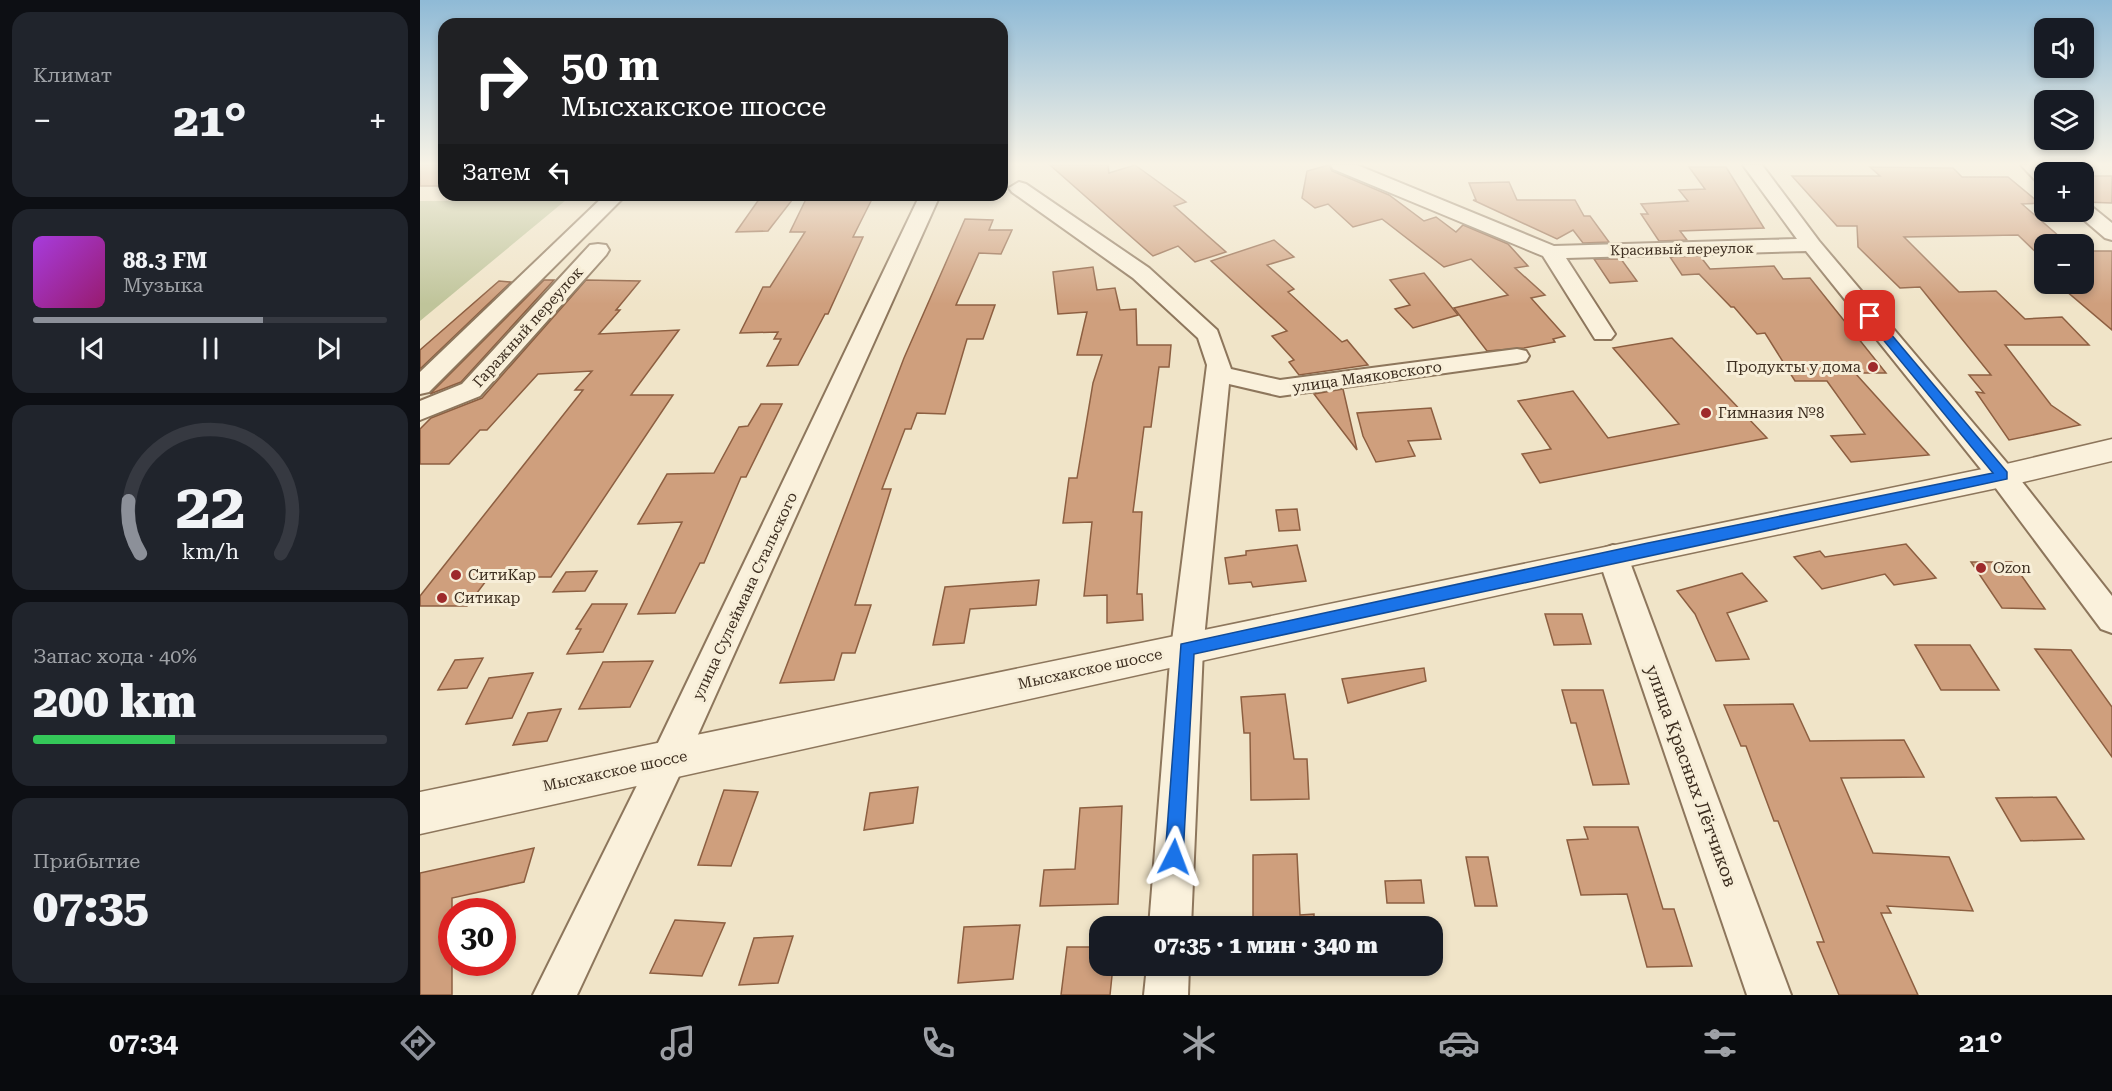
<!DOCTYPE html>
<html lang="ru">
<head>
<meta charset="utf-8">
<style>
	:root { --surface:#171b24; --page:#20242c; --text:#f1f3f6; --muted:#9ea1a6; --line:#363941; --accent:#8c9099 }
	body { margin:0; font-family:"Roboto Serif",serif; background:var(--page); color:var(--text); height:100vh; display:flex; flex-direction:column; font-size:22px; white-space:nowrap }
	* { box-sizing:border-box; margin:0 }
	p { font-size:20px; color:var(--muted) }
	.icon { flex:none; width:33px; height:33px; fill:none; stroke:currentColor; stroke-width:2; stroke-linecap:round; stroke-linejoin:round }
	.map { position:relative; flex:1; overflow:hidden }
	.sheet { display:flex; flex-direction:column; gap:12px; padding:12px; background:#0d0f14; width:420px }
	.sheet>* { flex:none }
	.guide { position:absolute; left:18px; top:18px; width:570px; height:183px; border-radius:18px; box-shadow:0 3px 9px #0003; background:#202124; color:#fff; overflow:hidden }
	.buttons { position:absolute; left:1614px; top:18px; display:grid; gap:12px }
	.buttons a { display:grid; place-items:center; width:60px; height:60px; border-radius:12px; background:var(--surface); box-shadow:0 3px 9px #0003; font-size:30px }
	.speed { position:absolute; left:18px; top:898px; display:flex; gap:12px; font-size:30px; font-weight:700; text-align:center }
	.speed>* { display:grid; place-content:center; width:78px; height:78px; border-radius:50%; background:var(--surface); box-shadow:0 3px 9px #0003; line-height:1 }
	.speed .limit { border:9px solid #d22; background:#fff; color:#111 }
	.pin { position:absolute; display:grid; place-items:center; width:51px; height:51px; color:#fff; margin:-26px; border-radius:12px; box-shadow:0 3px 9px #0006 }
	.me { position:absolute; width:66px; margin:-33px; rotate:3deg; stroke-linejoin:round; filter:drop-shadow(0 0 4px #0008) }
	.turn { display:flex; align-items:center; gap:21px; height:126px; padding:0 24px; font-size:27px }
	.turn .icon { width:78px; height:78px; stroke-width:2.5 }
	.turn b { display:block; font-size:42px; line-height:51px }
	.then { display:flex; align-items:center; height:57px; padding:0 24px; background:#0003; gap:12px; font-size:22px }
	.big { font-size:45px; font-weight:800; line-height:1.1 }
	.sheet .widget { flex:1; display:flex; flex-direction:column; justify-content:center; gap:9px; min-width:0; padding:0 21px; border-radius:18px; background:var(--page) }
	.sheet .dial { align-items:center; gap:0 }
	.dial svg { height:156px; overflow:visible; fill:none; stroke:var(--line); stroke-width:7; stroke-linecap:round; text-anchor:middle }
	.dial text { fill:var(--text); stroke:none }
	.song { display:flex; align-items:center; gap:18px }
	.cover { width:72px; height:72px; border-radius:9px; background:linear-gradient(135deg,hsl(280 70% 55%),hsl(320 70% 35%)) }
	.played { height:6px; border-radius:3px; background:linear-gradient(90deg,var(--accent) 65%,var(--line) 65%) }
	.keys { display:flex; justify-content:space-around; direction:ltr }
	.heat { display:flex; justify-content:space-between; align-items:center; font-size:33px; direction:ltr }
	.charge { height:9px; border-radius:4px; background:linear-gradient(90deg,#34c759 40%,var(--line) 0) }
	.trip { position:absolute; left:669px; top:916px; width:354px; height:60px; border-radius:18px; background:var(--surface); box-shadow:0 3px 9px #0003; font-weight:800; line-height:60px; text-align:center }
	.dock { display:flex; height:96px; justify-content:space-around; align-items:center; background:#090b0e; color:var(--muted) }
	.dock .icon { width:42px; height:42px }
	.dock .on { color:var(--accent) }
	.dock b { font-size:27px; color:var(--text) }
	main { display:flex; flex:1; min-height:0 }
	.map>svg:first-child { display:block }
	.cemetery { fill:#bfc49a }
	.building { fill:#cf9f7d; stroke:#8d5f41; stroke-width:1.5 }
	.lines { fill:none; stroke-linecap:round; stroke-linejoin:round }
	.minor-casing { stroke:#8d765c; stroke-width:4 }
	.tertiary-casing { stroke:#8d765c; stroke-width:3 }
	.minor { fill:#faf1dc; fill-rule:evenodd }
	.tertiary { fill:#faf1dc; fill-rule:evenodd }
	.route { fill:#1a73e8; stroke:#114b97; stroke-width:1.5 }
	.poi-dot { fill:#9e2a2b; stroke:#f7eed8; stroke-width:2 }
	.labels { text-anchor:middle; stroke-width:6; stroke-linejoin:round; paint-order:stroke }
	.far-street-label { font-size:14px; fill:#3d2e20; stroke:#f7eed8 }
	.street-label { font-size:15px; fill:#3d2e20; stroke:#f7eed8 }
	.poi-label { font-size:15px; fill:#3d2e20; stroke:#f7eed8; text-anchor:start }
	.near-street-label { font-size:18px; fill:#3d2e20; stroke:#f7eed8 }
</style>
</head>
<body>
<main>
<section class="sheet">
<div class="widget"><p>Климат</p>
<div class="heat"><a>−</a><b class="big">21°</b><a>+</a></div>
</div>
<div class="widget">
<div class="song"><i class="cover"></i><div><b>88.3 FM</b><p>Музыка</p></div></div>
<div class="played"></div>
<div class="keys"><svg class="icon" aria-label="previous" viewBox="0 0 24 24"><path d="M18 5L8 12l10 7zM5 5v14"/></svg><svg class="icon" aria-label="pause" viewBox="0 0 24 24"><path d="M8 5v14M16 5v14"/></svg><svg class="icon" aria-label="next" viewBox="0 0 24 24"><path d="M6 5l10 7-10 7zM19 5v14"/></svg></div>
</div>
<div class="widget dial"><svg viewBox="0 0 100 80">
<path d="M14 69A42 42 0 1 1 86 69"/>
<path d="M14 69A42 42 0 0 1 8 42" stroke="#8c9099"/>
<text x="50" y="56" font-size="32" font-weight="700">22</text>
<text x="50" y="72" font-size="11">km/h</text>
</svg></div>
<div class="widget"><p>Запас хода · 40%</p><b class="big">200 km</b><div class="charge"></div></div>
<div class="widget"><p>Прибытие</p><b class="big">07:35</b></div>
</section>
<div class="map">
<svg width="1692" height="995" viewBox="0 0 1692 995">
	<rect width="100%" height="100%" fill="#f0e4c8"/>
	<!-- cemetery -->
	<path class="cemetery" d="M146,200L0,321V201Z"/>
	<!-- building -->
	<g class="building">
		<rect x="0" y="165" width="24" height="21"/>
		<path d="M630,165H688L689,173L715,165L766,202L754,206L806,252L775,262L758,246L733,256Z"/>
		<path d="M909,165L912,171L969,195L1004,221L1016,217L1036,232L1043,225L1088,244L1108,266L1095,268L1125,295L1111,298L1145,336L1133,339L1135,342L1104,348L1067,351L1034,308L1088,295L1051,259L1024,267L962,219L933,227L908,204L895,208L882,198L887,171Z"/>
		<path d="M1269,167H1306L1344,228L1260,231L1267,240L1239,241L1221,214H1228L1221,204L1268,201L1259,190L1285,189Z"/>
		<path d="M1450,167L1533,168L1542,177H1588L1617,201L1624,195V203L1602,204L1648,244H1624V260L1598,235L1484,237L1539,292L1576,291L1605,319L1642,317L1669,345H1585L1631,405L1660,425L1589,440L1556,392L1564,393L1549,375H1571L1500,287L1480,288L1438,247L1437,226H1417L1372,176H1460Z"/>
		<path d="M1664,176H1692V203L1664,202Z"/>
		<path d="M1089,182L1097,200H1155L1164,216H1170L1189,242L1163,243L1153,230L1137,239L1053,200H1056L1049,183Z"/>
		<path d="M342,195H376L348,231L316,232Z"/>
		<path d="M388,195H454L433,237H443L408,314H405L378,365L347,366L361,339H354L358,332L320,333L343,287H350L385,232H370Z"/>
		<path d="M545,219L573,220L569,230H592L581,254L559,253L536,305H575L563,339H547L525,414L497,413L491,429H485L462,489H471L435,605H451L435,653H422L414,680L360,683L484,358Z"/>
		<path d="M854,240L874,257L847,265L874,289L868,292L922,342L927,340L948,365L879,375L869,362L874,360L852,336L867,331L791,261Z"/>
		<path d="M1664,251H1692V330L1645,290L1655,289L1649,284H1664Z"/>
		<path d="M1280,256L1290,269L1354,266L1363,279L1390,278L1466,373H1435L1509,455L1431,462L1411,436L1445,434L1407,381H1375L1345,333L1337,334L1314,307H1311L1279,274L1262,275L1250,257Z"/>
		<path d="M1174,259H1201L1217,281L1190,283Z"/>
		<path d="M673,267L677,290L695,288L700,310L716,309L717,345H751L749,367H739L731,427H724L713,512H722L717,594H722L723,620L687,623V595L664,596L672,522L643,523L649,478H657L673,383L682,355H657L667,312L638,314L633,272Z"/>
		<path d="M1004,273L1038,315L993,328L975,309L990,305L970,280Z"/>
		<path d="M124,280H134L41,382L10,394Z"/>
		<path d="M166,280L220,281L196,310H200L179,334L259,330L211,395H253L131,577H69L47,606H0V596L163,390H155L172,371L118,374L67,430H60L29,464H0V429L11,418L62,398Z"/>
		<path d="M79,281L91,282L0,369V350Z"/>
		<path d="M1252,338L1347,438L1120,483L1102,454L1131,449L1098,401L1153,391L1188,438L1259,424L1193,348Z"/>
		<path d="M923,389L937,450L894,394Z"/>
		<path d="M341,404H362L326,477H321L284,563H280L255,613L218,614L262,522L218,524L247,474L294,473L319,427L328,426Z"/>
		<path d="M1011,408L1021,439L988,441L995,456L956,462L943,436L937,413Z"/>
		<path d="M877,509L880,530L859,531L856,510Z"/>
		<path d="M1486,544L1516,578L1474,585L1465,574L1402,589L1374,557L1400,551L1405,557Z"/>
		<path d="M877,545L886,581L833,587L831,582L809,584L805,558L826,555V551Z"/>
		<path d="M1551,562H1592L1625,609L1582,608Z"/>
		<path d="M177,571L165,591L133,592L146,572Z"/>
		<path d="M1322,573L1347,601L1307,613L1329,659L1296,661L1275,614L1257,591Z"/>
		<path d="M619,580L616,605L550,609L544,643L513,645L525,587Z"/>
		<path d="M172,604H207L183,652L147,654L161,629H156Z"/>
		<path d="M1125,614H1162L1171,644L1134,645Z"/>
		<path d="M1495,645H1550L1579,690H1521Z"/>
		<path d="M1615,649L1651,650L1692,707V757Z"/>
		<path d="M63,658L47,688L18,690L35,660Z"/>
		<path d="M233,661L210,707L159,709L183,662Z"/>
		<path d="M1004,668L1006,681L928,703L922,679Z"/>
		<path d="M113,673L92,718L46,724L69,678Z"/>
		<path d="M1142,690H1183L1209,784L1173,785L1156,723H1151Z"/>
		<path d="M865,694L874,759H887L889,799L831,800L830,733H824L821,697Z"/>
		<path d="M1373,704L1390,741L1484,740L1504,777L1421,778L1453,853L1529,857L1553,911L1467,906L1471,913H1461L1498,995H1419L1397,942H1404L1358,821H1354L1326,746H1321L1304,705Z"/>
		<path d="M141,709L127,741L93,745L108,713Z"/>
		<path d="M498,787L493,823L444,830L450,793Z"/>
		<path d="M304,790L338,792L311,866L278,865Z"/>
		<path d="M1636,797L1664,839L1601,841L1576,798Z"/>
		<path d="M702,806L698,904L620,906L624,870L655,869L660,808Z"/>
		<path d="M1164,827H1218L1243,909H1254L1272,966L1227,967L1207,894L1161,895L1147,840L1168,839Z"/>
		<path d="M114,848L104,882L32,898V995H0V873Z"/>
		<path d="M877,854L880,915L894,914V927H833V855Z"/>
		<path d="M1046,857H1068L1077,906H1055Z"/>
		<path d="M1001,880L1004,903H967L965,881Z"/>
		<path d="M255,920L305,923L282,976L230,973Z"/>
		<path d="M600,925L593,979L538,983L544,927Z"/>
		<path d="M373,936L358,983L319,985L334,938Z"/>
		<path d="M647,947H680V966H693L690,995H641Z"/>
		<path d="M833,966H896V974L833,975Z"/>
	</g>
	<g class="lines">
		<!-- minor casing -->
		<g class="minor-casing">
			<g id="minor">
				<path d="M911,165H937L1134,246L1377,239L1323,165H1342L1399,241L1592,469L1692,596V633L1681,629L1572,483L1386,251L1146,258L1195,334L1191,339H1175L1123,256L913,169Z"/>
				<path d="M1601,165H1621L1629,172H1624V184L1617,182Z"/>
				<path d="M599,182L606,184L729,268L797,330L811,369L860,380L1097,349L1106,351L1109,356L1106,361L1097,363L860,396L809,384L783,649L771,927H729L751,649L787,365L778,338L713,278L592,192L589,188Z"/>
				<path d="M185,195H206L9,392L0,394V372Z"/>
				<path d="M500,195H520L267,759L157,995H113L236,747Z"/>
				<path d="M1664,204L1671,206L1692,223V240L1685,238L1657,214L1655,212H1664Z"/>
				<path d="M178,244L186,245L189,250L186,255L60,396L0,420V401L42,384L170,245Z"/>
				<path d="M1193,545L1204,549L1208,557L1371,995H1327L1178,557L1182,549Z"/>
				<path d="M727,966H769L768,995H724Z"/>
			</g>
		</g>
		<!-- tertiary casing -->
		<g class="tertiary-casing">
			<path id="tertiary" d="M1692,439V461L1582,487L1228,562L0,834V792L1582,465Z"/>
		</g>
		<!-- minor -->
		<use href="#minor" class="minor"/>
		<!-- tertiary -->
		<use href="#tertiary" class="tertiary"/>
	</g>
	<!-- sky -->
	<linearGradient id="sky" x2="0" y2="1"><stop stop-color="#8fbad6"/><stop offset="0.54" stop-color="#f8f3e6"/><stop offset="1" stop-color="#f8f3e6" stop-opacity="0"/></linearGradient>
	<rect width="1692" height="304" fill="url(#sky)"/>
	<!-- route -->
	<path class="route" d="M1450,313L1454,314L1587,472V479L774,654L763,857L761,864L754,867L747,864L745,857L761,644L1228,543L1573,473L1446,319L1445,316Z"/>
	<!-- markers -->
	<g class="poi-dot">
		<circle cx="1453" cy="367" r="6"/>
		<circle cx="1286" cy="413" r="6"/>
		<circle cx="1561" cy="568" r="6"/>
		<circle cx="36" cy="575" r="6"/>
		<circle cx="22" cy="598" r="6"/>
	</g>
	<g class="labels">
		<!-- far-street labels -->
		<g class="far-street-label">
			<text transform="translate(1262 249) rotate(-1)" y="5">Красивый переулок</text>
		</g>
		<!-- street labels -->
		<g class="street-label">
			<text transform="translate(108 327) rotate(-48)" y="5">Гаражный переулок</text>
			<text transform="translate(947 377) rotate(-8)" y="5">улица Маяковского</text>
			<text transform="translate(325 596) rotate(-65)" y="5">улица Сулеймана Стальского</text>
			<text transform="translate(670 669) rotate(-12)" y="5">Мысхакское шоссе</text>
			<text transform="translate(195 771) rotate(-12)" y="5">Мысхакское шоссе</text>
		</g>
		<!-- poi labels -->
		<g class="poi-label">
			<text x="1441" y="372" text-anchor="end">Продукты у дома</text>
			<text x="1298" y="418">Гимназия №8</text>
			<text x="1573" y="573">Ozon</text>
			<text x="48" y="580">СитиКар</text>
			<text x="34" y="603">Ситикар</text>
		</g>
		<!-- near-street labels -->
		<g class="near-street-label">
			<text transform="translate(1271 776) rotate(70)" y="6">улица Красных Лётчиков</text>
		</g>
	</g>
</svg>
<div class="buttons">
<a><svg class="icon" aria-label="sound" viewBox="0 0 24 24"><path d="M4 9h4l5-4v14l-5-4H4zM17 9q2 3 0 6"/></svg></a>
<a><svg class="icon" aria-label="layers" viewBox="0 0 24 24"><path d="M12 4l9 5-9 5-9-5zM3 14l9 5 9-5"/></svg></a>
<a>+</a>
<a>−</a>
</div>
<div class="speed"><div class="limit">30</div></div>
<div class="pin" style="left:1450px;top:316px;background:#d93025"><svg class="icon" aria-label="arrive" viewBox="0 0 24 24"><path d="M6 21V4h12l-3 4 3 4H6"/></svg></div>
<svg class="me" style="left:754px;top:857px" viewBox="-20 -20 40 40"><path d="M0-17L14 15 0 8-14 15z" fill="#1a73e8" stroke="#fff" stroke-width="4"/></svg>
<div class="trip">07:35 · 1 мин · 340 m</div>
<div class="guide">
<div class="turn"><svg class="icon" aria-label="right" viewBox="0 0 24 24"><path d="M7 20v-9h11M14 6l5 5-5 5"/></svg><div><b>50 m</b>Мысхакское шоссе</div></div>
<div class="then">Затем<svg class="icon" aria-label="left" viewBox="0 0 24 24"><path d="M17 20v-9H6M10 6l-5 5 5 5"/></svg></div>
</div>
</div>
</main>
<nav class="dock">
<b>07:34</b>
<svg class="icon on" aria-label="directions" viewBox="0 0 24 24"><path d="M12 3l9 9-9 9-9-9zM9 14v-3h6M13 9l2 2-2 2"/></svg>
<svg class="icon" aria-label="music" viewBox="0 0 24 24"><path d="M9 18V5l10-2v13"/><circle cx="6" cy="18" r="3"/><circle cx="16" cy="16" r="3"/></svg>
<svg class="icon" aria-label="phone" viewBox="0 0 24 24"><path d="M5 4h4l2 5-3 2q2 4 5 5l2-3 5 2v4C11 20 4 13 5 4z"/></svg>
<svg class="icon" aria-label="climate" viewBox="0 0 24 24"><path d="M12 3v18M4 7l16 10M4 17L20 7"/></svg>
<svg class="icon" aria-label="car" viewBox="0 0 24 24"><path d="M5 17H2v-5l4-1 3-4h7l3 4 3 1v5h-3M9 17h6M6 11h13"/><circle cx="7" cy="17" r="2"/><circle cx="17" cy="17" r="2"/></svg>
<svg class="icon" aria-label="filters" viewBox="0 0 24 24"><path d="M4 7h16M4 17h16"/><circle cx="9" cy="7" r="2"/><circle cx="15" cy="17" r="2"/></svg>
<b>21°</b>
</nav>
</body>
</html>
